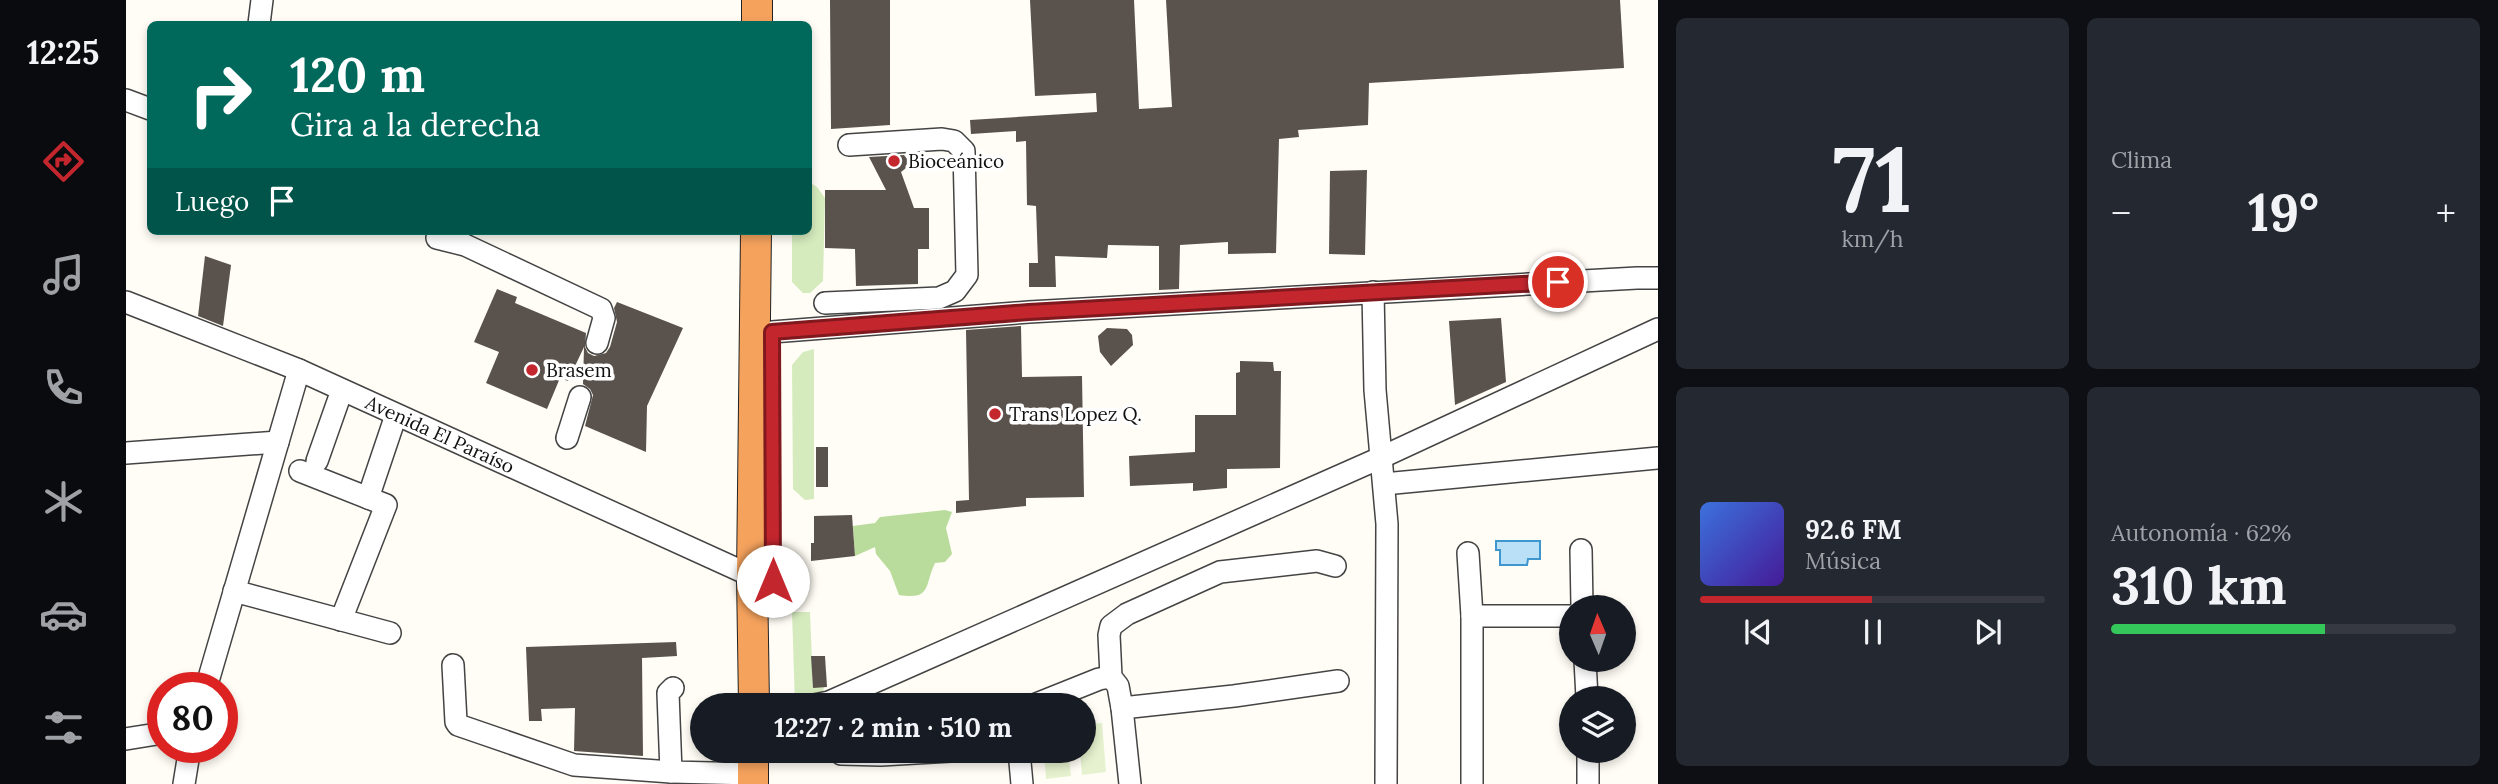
<!DOCTYPE html>
<html lang="es">
<head>
<meta charset="utf-8">
<style>
	:root { --surface:#171b24; --page:#242831; --text:#f1f3f6; --muted:#9ea1a6; --line:#363941; --accent:#c4262e }
	body { margin:0; font-family:Lora,serif; background:var(--page); color:var(--text); height:100vh; display:flex; flex-direction:column; font-size:26px; white-space:nowrap }
	* { box-sizing:border-box; margin:0 }
	p { font-size:23px; color:var(--muted) }
	.icon { flex:none; width:38px; height:38px; fill:none; stroke:currentColor; stroke-width:2; stroke-linecap:round; stroke-linejoin:round }
	.map { position:relative; flex:1; overflow:hidden }
	.panel { display:flex; flex-direction:column; gap:18px; padding:18px; background:#0d0f14; width:840px }
	.panel>* { flex:none }
	.top-card { position:absolute; left:21px; top:21px; width:665px; height:214px; border-radius:10px; box-shadow:0 4px 10px #0003; background:#00695c; color:#fff; overflow:hidden }
	.needle { width:46px; rotate:358deg }
	.controls { position:absolute; left:1433px; top:595px; display:grid; gap:14px }
	.controls a { display:grid; place-items:center; width:77px; height:77px; border-radius:50%; background:var(--surface); box-shadow:0 4px 10px #0003; font-size:35px }
	.speed { position:absolute; left:21px; top:672px; display:flex; gap:14px; font-size:35px; font-weight:700; text-align:center }
	.speed>* { display:grid; place-content:center; width:91px; height:91px; border-radius:50%; background:var(--surface); box-shadow:0 4px 10px #0003; line-height:1 }
	.speed .limit { border:10px solid #d22; background:#fff; color:#111 }
	.pin { position:absolute; display:grid; place-items:center; width:60px; height:60px; color:#fff; margin:-30px; border:4px solid #fff; border-radius:50%; box-shadow:0 2px 7px #0007 }
	.me { position:absolute; width:77px; margin:-38px; rotate:0deg; stroke-linejoin:round; filter:drop-shadow(0 0 5px #0008) }
	.turn { display:flex; align-items:center; gap:24px; height:147px; padding:0 28px; font-size:32px }
	.turn .icon { width:91px; height:91px; stroke-width:2.5 }
	.turn b { display:block; font-size:49px; line-height:60px }
	.then { display:flex; align-items:center; height:66px; padding:0 28px; background:#0003; gap:14px; font-size:26px }
	.big { font-size:52px; font-weight:800; line-height:1.1 }
	.panel .widget { flex:1; display:flex; flex-direction:column; justify-content:center; gap:10px; min-width:0; padding:0 24px; border-radius:10px; background:var(--page) }
	.panel .dial { align-items:center; gap:0 }
	.dial b { font-size:91px; line-height:1 }
	.song { display:flex; align-items:center; gap:21px }
	.cover { width:84px; height:84px; border-radius:10px; background:linear-gradient(135deg,hsl(220 70% 55%),hsl(260 70% 35%)) }
	.played { height:7px; border-radius:4px; background:linear-gradient(90deg,var(--accent) 50%,var(--line) 50%) }
	.keys { display:flex; justify-content:space-around; direction:ltr }
	.heat { display:flex; justify-content:space-between; align-items:center; font-size:38px; direction:ltr }
	.charge { height:10px; border-radius:5px; background:linear-gradient(90deg,#34c759 62%,var(--line) 0) }
	.panel .tiles { flex:1; display:grid; gap:18px; grid-template-columns:repeat(2,1fr) }
	.trip { position:absolute; left:564px; top:693px; width:406px; height:70px; border-radius:35px; background:var(--surface); box-shadow:0 4px 10px #0003; font-weight:800; line-height:70px; text-align:center }
	main { display:flex; flex:1; min-height:0 }
	.tab-bar { display:flex; flex-direction:column; width:126px; justify-content:space-around; align-items:center; background:#090b0e; color:var(--muted) }
	.tab-bar .icon { width:49px; height:49px }
	.tab-bar .current { color:var(--accent) }
	.tab-bar b { font-size:32px; color:var(--text) }
	.map>svg:first-child { display:block }
	.green { fill:#d5ebbd }
	.forest { fill:#b9dc9c }
	.pitch { fill:#e6f2cf }
	.water { fill:#b9e0f7; stroke:#3f96cf; stroke-width:2 }
	.building { fill:#5a524d }
	.lines { fill:none; stroke-linecap:round; stroke-linejoin:round }
	.minor-casing { stroke:#444; stroke-width:24 }
	.highway-casing { stroke:#222; stroke-width:32 }
	.minor { stroke:#fff; stroke-width:21 }
	.highway { stroke:#f5a25d; stroke-width:30 }
	.route-casing { stroke:#7f191e; stroke-width:18 }
	.route { stroke:#c4262e; stroke-width:12 }
	.poi-dot { fill:#c4262e; stroke:#fff; stroke-width:2.5 }
	.labels { text-anchor:middle; stroke-width:7; stroke-linejoin:round; paint-order:stroke }
	.poi-label { font-size:19px; fill:#111; stroke:#fff; text-anchor:start }
	.street-label { font-size:19px; fill:#111; stroke:#fff }
</style>
</head>
<body>
<main>
<nav class="tab-bar">
<b>12:25</b>
<svg class="icon current" aria-label="directions" viewBox="0 0 24 24"><path d="M12 3l9 9-9 9-9-9zM9 14v-3h6M13 9l2 2-2 2"/></svg>
<svg class="icon" aria-label="music" viewBox="0 0 24 24"><path d="M9 18V5l10-2v13"/><circle cx="6" cy="18" r="3"/><circle cx="16" cy="16" r="3"/></svg>
<svg class="icon" aria-label="phone" viewBox="0 0 24 24"><path d="M5 4h4l2 5-3 2q2 4 5 5l2-3 5 2v4C11 20 4 13 5 4z"/></svg>
<svg class="icon" aria-label="climate" viewBox="0 0 24 24"><path d="M12 3v18M4 7l16 10M4 17L20 7"/></svg>
<svg class="icon" aria-label="car" viewBox="0 0 24 24"><path d="M5 17H2v-5l4-1 3-4h7l3 4 3 1v5h-3M9 17h6M6 11h13"/><circle cx="7" cy="17" r="2"/><circle cx="17" cy="17" r="2"/></svg>
<svg class="icon" aria-label="filters" viewBox="0 0 24 24"><path d="M4 7h16M4 17h16"/><circle cx="9" cy="7" r="2"/><circle cx="15" cy="17" r="2"/></svg>
</nav>
<div class="map">
<svg width="1532" height="784" viewBox="0 0 1532 784">
	<rect width="100%" height="100%" fill="#fffdf5"/>
	<!-- green -->
	<g class="green">
		<path d="M683,182L691,187L699,198L697,281L684,293H677L666,282V231H682Z"/>
		<path d="M688,349V499L679,500L667,489L666,365L677,352Z"/>
		<path d="M666,612H684L687,687H698L695,699L678,705H669Z"/>
	</g>
	<!-- forest -->
	<path class="forest" d="M819,510L826,512L820,528L826,554L819,562L809,563C798,586 806,600 773,595L764,571L750,554L749,547L729,556L727,526L749,523L754,517Z"/>
	<!-- pitch -->
	<g class="pitch">
		<path d="M976,723L980,772L956,775L954,751H957V724Z"/>
		<path d="M918,751H942L945,776L920,779Z"/>
	</g>
	<!-- water -->
	<path class="water" d="M1370,541H1414V559H1402L1401,565H1374V550H1370Z"/>
	<!-- building -->
	<g class="building">
		<path d="M704,0H764V125L705,129Z"/>
		<path d="M904,0H1008L1013,109L1046,107L1040,0H1494L1498,68L1243,83L1242,125L1172,130L1173,137L1153,139L1150,253L1102,254V242L1054,245L1053,289L1033,290V246L982,245L981,258L929,256L930,287H903V263H912L910,206L901,205L900,141L890,142V131L845,134L844,120L971,112L970,93L909,96Z"/>
		<path d="M778,155L785,164L775,172L788,208H803V249H792V284L730,286L729,249L699,248V190H760L743,157Z"/>
		<path d="M1241,170L1239,255L1203,254L1204,171Z"/>
		<path d="M79,256L105,265L97,326L72,316Z"/>
		<path d="M371,289L391,297L389,303L460,333L459,347L462,353L468,356L480,353L484,347L491,322L488,308L491,302L557,328L521,406L520,452L459,426L467,395L464,389L457,384L458,347L442,381L434,378L421,409L360,383L373,352L348,342Z"/>
		<path d="M1375,318L1380,382L1329,405L1323,321Z"/>
		<path d="M895,326L896,377L956,376L958,497L900,498V506L830,513V501L843,500L840,330Z"/>
		<path d="M981,328L1001,329L1006,335L1007,345L985,366L974,352L972,336Z"/>
		<path d="M1114,361L1147,362L1148,371H1155L1154,468L1101,469V488L1067,491V483L1004,486L1003,456L1069,452V415H1110V373L1114,372Z"/>
		<rect x="690" y="447" width="12" height="40"/>
		<path d="M726,515L729,556L685,561V543H688V516Z"/>
		<path d="M550,642L551,656L516,658L517,756L448,751L449,708L415,709L416,721H403L400,647Z"/>
		<path d="M685,656H699L701,687L687,688Z"/>
	</g>
	<g class="lines">
		<!-- minor casing -->
		<g class="minor-casing">
			<g id="minor">
				<path d="M133,24L136,0"/>
				<path d="M0,100L24,109"/>
				<path d="M311,238L339,245L475,309L478,318L471,343"/>
				<path d="M1247,292L1249,390L1261,524L1260,784"/>
				<path id="s1" d="M0,302L173,370L626,576"/>
				<path d="M699,303L813,298L829,291L841,275L838,151L828,141L816,139L723,145"/>
				<path d="M646,332L903,312L1511,278H1532"/>
				<path d="M441,438L454,397"/>
				<path d="M0,453L152,442"/>
				<path d="M191,461L216,390"/>
				<path d="M174,471L260,505L215,620"/>
				<path d="M1258,484L1532,458"/>
				<path d="M242,498L270,415"/>
				<path d="M1455,550L1456,607"/>
				<path d="M1342,553L1346,616"/>
				<path d="M108,591L264,633"/>
				<path d="M1459,660L1461,698"/>
				<path d="M327,665L330,722L332,725L448,765L545,772"/>
				<path d="M80,688L173,370"/>
				<path d="M547,688L542,693L545,772L627,774"/>
				<path d="M688,705L703,702L1254,458L1532,329"/>
				<path d="M908,705L973,679L985,677"/>
				<path d="M996,708L1108,696L1212,681"/>
				<path d="M0,739L37,733"/>
				<path d="M893,751L896,784"/>
				<path d="M1462,751V784"/>
				<path d="M715,754L755,755L825,751"/>
				<path d="M58,784L64,747"/>
				<path d="M1004,784L996,708L992,686L985,677L983,635L985,626L1001,614L1094,572L1191,561L1209,566"/>
				<path d="M1346,784V616H1446"/>
			</g>
		</g>
		<!-- highway casing -->
		<g class="highway-casing">
			<g id="highway">
				<path d="M631,24V0"/>
				<path d="M628,705L626,576L630,231"/>
				<path d="M627,784V751"/>
			</g>
		</g>
		<!-- minor -->
		<use href="#minor" class="minor"/>
		<!-- highway -->
		<use href="#highway" class="highway"/>
	</g>
	<g class="lines">
		<!-- route casing -->
		<g class="route-casing">
			<path id="route" d="M647,581L646,332L903,312L1432,282"/>
		</g>
		<!-- route -->
		<use href="#route" class="route"/>
	</g>
	<!-- markers -->
	<g class="poi-dot">
		<circle cx="768" cy="161" r="7"/>
		<circle cx="406" cy="370" r="7"/>
		<circle cx="869" cy="414" r="7"/>
	</g>
	<g class="labels">
		<!-- poi labels -->
		<g class="poi-label">
			<text x="782" y="168">Bioceánico</text>
			<text x="420" y="377">Brasem</text>
			<text x="883" y="421">Trans Lopez Q.</text>
		</g>
		<!-- street labels -->
		<g class="street-label">
			<text dy="7" stroke="none"><textPath href="#s1" startOffset="341">Avenida El Paraíso</textPath></text>
		</g>
	</g>
</svg>
<div class="controls">
<a><svg class="needle" viewBox="-14 -14 28 28"><path d="M0-13l5 13h-10z" fill="#e53935"/><path d="M0 13l5-13h-10z" fill="#9ea1a6"/></svg></a>
<a><svg class="icon" aria-label="layers" viewBox="0 0 24 24"><path d="M12 4l9 5-9 5-9-5zM3 14l9 5 9-5"/></svg></a>
</div>
<div class="speed"><div class="limit">80</div></div>
<div class="pin" style="left:1432px;top:282px;background:#d93025"><svg class="icon" aria-label="arrive" viewBox="0 0 24 24"><path d="M6 21V4h12l-3 4 3 4H6"/></svg></div>
<svg class="me" style="left:647px;top:581px" viewBox="-20 -20 40 40"><circle r="19" fill="#fff"/><path d="M0-13L10 11 0 6-10 11z" fill="#c4262e"/></svg>
<div class="trip">12:27 · 2 min · 510 m</div>
<div class="top-card">
<div class="turn"><svg class="icon" aria-label="right" viewBox="0 0 24 24"><path d="M7 20v-9h11M14 6l5 5-5 5"/></svg><div><b>120 m</b>Gira a la derecha</div></div>
<div class="then">Luego<svg class="icon" aria-label="arrive" viewBox="0 0 24 24"><path d="M6 21V4h12l-3 4 3 4H6"/></svg></div>
</div>
</div>
<section class="panel">
<div class="tiles">
<div class="widget dial"><b>71</b><p>km/h</p></div>
<div class="widget"><p>Clima</p>
<div class="heat"><a>−</a><b class="big">19°</b><a>+</a></div>
</div>
<div class="widget">
<div class="song"><i class="cover"></i><div><b>92.6 FM</b><p>Música</p></div></div>
<div class="played"></div>
<div class="keys"><svg class="icon" aria-label="previous" viewBox="0 0 24 24"><path d="M18 5L8 12l10 7zM5 5v14"/></svg><svg class="icon" aria-label="pause" viewBox="0 0 24 24"><path d="M8 5v14M16 5v14"/></svg><svg class="icon" aria-label="next" viewBox="0 0 24 24"><path d="M6 5l10 7-10 7zM19 5v14"/></svg></div>
</div>
<div class="widget"><p>Autonomía · 62%</p><b class="big">310 km</b><div class="charge"></div></div>
</div>
</section>
</main>
</body>
</html>
